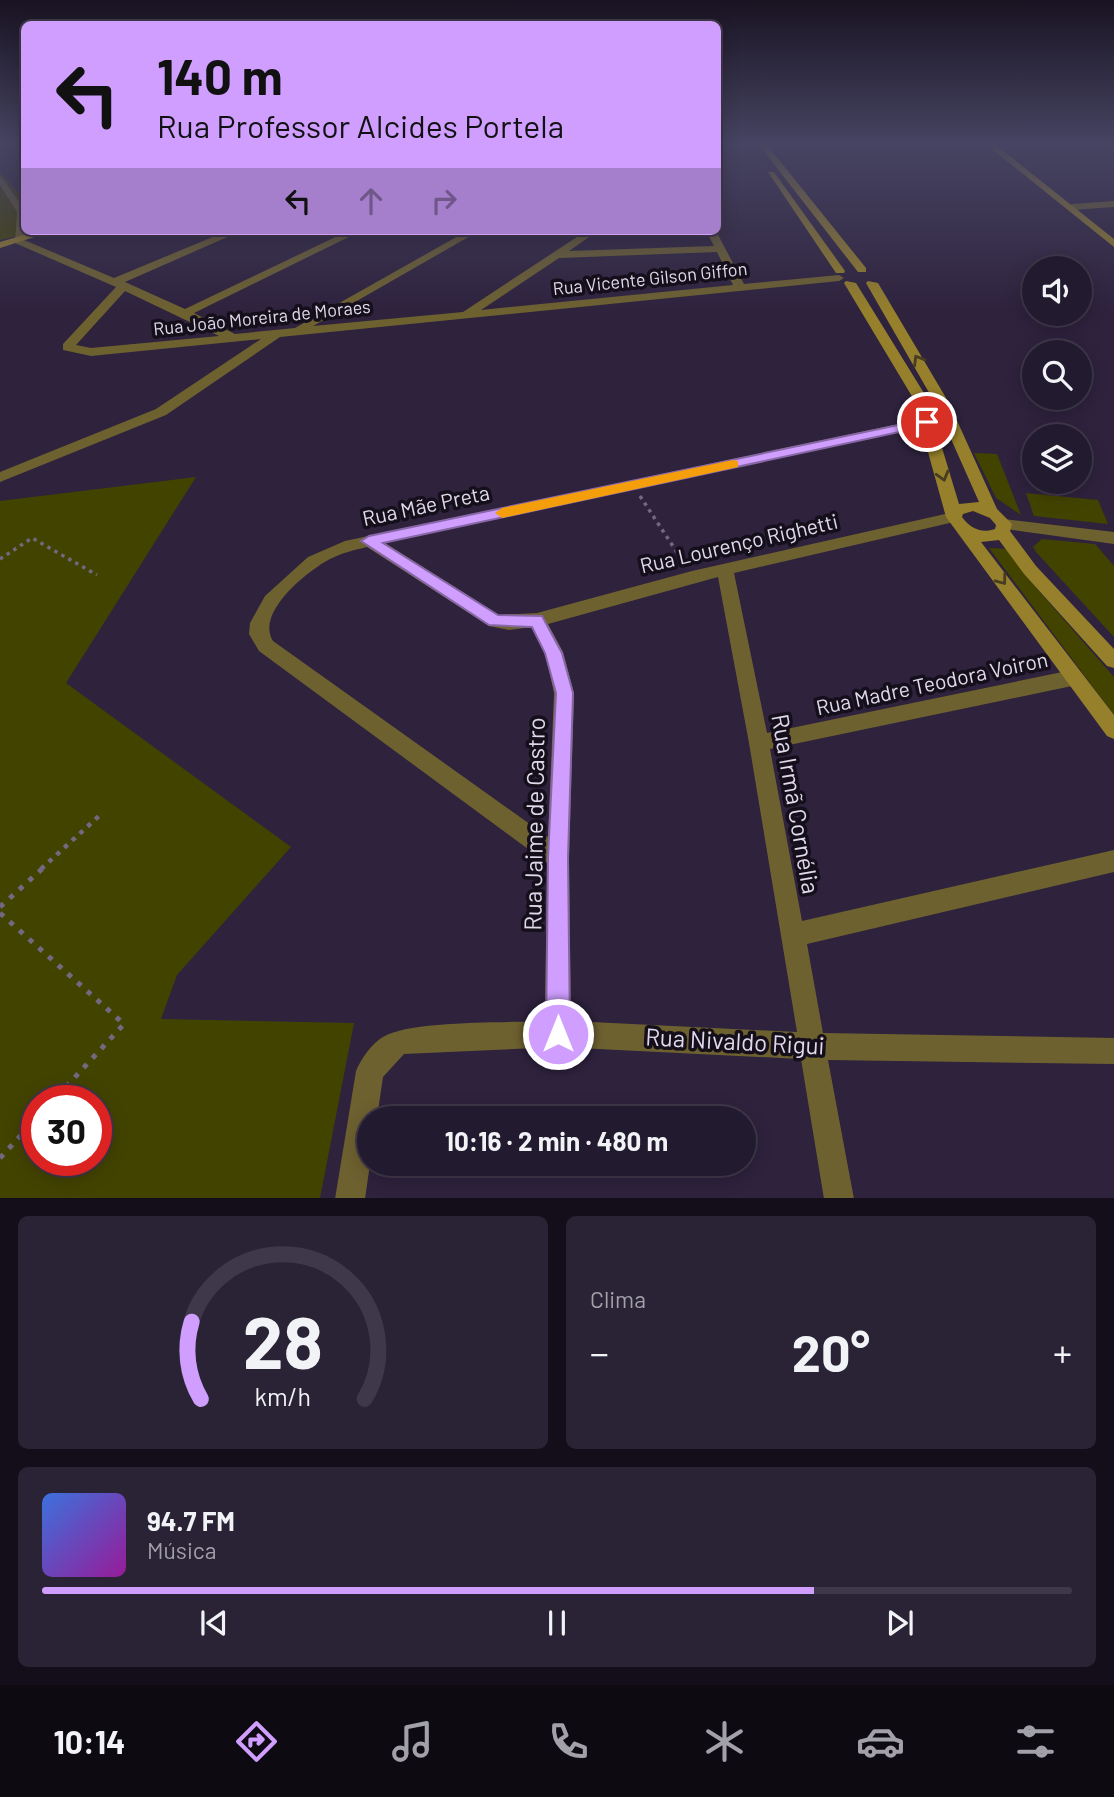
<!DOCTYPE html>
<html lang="pt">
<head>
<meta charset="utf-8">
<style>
	:root { --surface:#221a2e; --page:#2a2336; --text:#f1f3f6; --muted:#a2a1aa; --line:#3f384a; --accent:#cf9eff }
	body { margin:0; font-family:Barlow,sans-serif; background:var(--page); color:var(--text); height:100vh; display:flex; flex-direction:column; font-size:26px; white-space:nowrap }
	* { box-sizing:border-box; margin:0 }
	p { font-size:23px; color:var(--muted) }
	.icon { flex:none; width:38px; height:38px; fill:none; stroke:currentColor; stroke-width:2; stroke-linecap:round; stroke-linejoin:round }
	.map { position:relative; height:1198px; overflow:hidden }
	.panel { display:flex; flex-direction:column; gap:18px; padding:18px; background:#130e19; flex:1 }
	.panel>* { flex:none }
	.top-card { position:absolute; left:21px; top:21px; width:700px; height:214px; border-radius:10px; box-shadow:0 4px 18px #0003,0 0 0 2px var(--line); background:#cf9eff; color:#111; overflow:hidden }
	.controls { position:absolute; left:1022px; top:256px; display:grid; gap:14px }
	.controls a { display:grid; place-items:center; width:70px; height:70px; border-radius:50%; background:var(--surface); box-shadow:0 4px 18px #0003,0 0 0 2px var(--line); font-size:35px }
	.speed { position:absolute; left:21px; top:1085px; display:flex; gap:14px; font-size:35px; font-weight:700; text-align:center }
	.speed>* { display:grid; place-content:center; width:91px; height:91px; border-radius:50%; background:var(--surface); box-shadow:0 4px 18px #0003,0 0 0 2px var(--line); line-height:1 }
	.speed .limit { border:10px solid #d22; background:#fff; color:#111 }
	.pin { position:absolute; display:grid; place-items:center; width:60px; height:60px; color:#fff; margin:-30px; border:4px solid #fff; border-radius:50%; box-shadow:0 2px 7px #0007 }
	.me { position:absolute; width:77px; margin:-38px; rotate:0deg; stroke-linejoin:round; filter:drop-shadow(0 0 5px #0008) }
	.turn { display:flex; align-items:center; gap:24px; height:147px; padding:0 21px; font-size:32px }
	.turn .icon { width:91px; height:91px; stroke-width:2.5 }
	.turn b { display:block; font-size:49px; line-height:60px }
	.lanes { display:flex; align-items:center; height:66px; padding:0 21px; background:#0003; justify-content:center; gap:35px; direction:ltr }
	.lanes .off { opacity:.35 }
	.big { font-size:52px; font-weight:700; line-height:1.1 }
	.panel .tile { flex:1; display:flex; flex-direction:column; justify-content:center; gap:10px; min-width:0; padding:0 24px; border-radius:10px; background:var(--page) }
	.panel .dial { align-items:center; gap:0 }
	.dial svg { height:182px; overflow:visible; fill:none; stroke:var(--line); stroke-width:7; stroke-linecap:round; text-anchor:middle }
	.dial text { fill:var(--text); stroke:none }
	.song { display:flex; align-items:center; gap:21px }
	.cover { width:84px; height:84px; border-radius:10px; background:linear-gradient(135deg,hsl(220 70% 55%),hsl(300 70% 35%)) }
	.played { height:7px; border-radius:4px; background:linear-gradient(90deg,var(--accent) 75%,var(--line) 75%) }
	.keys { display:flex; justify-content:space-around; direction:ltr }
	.heat { display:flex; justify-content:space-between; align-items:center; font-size:38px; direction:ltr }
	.panel .tiles { flex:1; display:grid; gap:18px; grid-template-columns:1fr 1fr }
	.tile:last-child { grid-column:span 2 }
	.trip { position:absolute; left:357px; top:1106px; width:399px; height:70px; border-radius:35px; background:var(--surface); box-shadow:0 4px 18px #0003,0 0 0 2px var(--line); font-weight:700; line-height:70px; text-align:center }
	.menu { display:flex; height:112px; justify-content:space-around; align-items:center; background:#0e0a12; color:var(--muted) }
	.menu .icon { width:49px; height:49px }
	.menu .current { color:var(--accent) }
	.menu b { font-size:32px; color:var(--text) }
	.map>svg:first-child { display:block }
	.green { fill:#434300; fill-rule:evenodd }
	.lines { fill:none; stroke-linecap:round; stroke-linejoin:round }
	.path-far2 { stroke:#72687f; stroke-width:3.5; stroke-dasharray:3.5 4.5; stroke-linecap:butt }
	.path-far1 { stroke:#72687f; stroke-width:4.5; stroke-dasharray:4.5 6; stroke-linecap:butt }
	.path { stroke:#72687f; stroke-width:5; stroke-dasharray:5 8; stroke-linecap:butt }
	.street { fill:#6e6130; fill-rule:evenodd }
	.secondary { fill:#96802b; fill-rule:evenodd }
	.oneway { stroke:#483c21 }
	.route { fill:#cf9eff; stroke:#8767a6; stroke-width:2 }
	.slow { fill:#f59e0b }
	.labels { text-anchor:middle; stroke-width:7; stroke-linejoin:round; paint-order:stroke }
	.far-street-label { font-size:18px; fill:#e0d9eb; stroke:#140f1a }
	.street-label { font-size:21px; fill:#e0d9eb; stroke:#140f1a }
	.near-street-label { font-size:24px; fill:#e0d9eb; stroke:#140f1a }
</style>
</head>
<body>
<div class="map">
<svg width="1114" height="1199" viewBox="0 0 1114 1199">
	<rect width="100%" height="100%" fill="#2e223d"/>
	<!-- green -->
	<g class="green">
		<path d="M0,172L24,200V231H38L0,240Z"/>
		<path d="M974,453L997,454L1021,515L996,498Z"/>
		<path d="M196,477L66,683L291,847L177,975L161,1019L354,1023L320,1198H0V501ZM37,1101H96V1160H37Z"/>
		<path d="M1026,493L1098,500L1108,524L1034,516Z"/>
		<path d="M1042,539L1095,544L1114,566V637L1036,552L1033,547Z"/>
		<path d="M989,548L1009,549L1024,574L1114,677V715Z"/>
	</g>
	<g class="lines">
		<!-- path-far2 -->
		<g class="path-far2">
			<path d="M640,496L686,566"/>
			<path d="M0,559L32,538L97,575"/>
		</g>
		<!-- path-far1 -->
		<path class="path-far1" d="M41,869L99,816"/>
		<!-- path -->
		<g class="path">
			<path d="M0,907L43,868"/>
			<path d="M0,913L124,1024L53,1101"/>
			<path d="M0,1158L37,1118"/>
		</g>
		<!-- street -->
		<g class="street">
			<path d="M0,175L24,209V240L114,278L227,231H241L125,282L185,309L348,231H361L194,313L235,334L295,328L467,231H479L313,326L463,312L586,231H598L569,251L714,246L706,231H716L744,284L839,275L844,278L839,281L280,337L166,415L0,482V472L156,409L261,339L91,356L63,350V344L116,287L15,243L17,212L0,185ZM717,252L733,285L481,310L559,258ZM125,291L219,336L91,348L76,345Z"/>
			<path d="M1114,201V207L1072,210L1067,207L1072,204Z"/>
			<path d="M927,418L932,419V425L385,543L499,615L537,613L692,571L954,512L960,513L962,517L954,522L734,573L767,733L1072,670L1079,673L1082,678L1079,683L1072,686L770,749L802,921L1114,850V872L807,944L823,1033L1114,1038V1064L828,1060L854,1199H824L801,1059L558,1047L404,1054L383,1077L377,1118H369L370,1164L365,1199H335L356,1071C361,1059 372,1043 383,1037C410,1020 508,1023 545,1021L547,863L259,651L249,634L250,623L265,596L308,557L345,541ZM367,547L489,626L509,630L532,627L545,652L554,693L548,837L273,641C255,613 307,571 330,559C342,553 354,550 367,547ZM718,577L749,743L797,1032L571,1021L569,858L574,693L563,652L548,624Z"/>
			<path d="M1004,519L1114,532V544L998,528L996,524L998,520Z"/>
		</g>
		<!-- secondary -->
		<g class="secondary">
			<path d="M759,145H767L866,268V272H858Z"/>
			<path d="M987,145H996L1114,239V247Z"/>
			<path d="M768,172H774L845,271L844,273H836Z"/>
			<path d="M37,231H53L0,248V242Z"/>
			<path d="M846,281L856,283L927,398L959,504L979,502L935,403L866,283L868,281L878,283L949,403L997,509L1012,524L1010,531L1036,566L1114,649V668L1107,666L1024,574L999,540L981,542L1114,715V739L1107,736L946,517L913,398L844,283ZM973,511L990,518L996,525L995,529C981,534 970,528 962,517L963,514Z"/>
		</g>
	</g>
	<!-- one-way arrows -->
	<defs><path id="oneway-chevron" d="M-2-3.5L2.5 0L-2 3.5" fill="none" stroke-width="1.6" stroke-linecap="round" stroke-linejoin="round" transform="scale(1.75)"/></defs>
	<g class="oneway">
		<use href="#oneway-chevron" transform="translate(918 360) rotate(-121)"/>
		<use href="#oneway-chevron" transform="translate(943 476) rotate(74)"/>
		<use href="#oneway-chevron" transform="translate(1002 580) rotate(53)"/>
	</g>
	<!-- sky -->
	<linearGradient id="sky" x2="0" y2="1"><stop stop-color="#191322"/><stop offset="0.46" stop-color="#464462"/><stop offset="1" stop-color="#464462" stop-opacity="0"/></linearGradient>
	<rect width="1114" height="313" fill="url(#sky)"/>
	<!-- route -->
	<path class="route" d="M927,419L932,420V425L383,543L498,615L542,616L562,653L573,693L568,858L570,1034L567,1042L558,1046L550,1042L546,1034L548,858L556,693L545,653L532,627L489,625L361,541L369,536Z"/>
	<!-- slow -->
	<path class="slow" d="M733,460L738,461V467L502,518L495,513L502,508Z"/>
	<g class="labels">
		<!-- far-street labels -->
		<g class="far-street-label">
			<text transform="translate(650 279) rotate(-6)" y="6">Rua Vicente Gilson Giffon</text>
			<text transform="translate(262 318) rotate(-6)" y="6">Rua João Moreira de Moraes</text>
		</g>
		<!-- street labels -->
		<g class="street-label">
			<text transform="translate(426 506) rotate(-12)" y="7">Rua Mãe Preta</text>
			<text transform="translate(739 544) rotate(-13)" y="7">Rua Lourenço Righetti</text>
			<text transform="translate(932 684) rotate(-12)" y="7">Rua Madre Teodora Voiron</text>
		</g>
		<!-- near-street labels -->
		<g class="near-street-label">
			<text transform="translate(795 804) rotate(80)" y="8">Rua Irmã Cornélia</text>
			<text transform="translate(535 824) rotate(-89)" y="8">Rua Jaime de Castro</text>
			<text transform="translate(735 1042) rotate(3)" y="8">Rua Nivaldo Rigui</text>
		</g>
	</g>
</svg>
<div class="controls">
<a><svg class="icon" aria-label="sound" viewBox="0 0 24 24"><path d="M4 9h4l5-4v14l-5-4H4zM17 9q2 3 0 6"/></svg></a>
<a><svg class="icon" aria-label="search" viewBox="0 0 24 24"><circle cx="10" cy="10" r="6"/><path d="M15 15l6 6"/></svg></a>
<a><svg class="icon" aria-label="layers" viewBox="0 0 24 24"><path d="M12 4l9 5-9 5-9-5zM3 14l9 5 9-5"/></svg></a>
</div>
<div class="speed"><div class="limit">30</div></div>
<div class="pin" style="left:927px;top:422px;background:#d93025"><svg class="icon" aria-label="arrive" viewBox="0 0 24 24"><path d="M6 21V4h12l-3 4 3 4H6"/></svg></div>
<svg class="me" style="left:558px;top:1034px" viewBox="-20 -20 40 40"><circle r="17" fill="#cf9eff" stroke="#fff" stroke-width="3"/><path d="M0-11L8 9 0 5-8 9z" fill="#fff"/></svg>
<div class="trip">10:16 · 2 min · 480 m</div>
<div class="top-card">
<div class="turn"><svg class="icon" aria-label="left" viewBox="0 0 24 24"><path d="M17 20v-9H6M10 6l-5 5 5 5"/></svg><div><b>140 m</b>Rua Professor Alcides Portela</div></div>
<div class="lanes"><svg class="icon" aria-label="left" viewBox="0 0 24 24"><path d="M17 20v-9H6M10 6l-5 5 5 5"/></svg><svg class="icon off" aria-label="ahead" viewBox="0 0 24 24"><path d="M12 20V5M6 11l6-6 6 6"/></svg><svg class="icon off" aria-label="right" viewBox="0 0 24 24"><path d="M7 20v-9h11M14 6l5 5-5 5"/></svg></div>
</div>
</div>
<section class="panel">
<div class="tiles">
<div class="tile dial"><svg viewBox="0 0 100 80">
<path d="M14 69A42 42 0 1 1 86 69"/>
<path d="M14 69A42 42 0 0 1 10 35" stroke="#cf9eff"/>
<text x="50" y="56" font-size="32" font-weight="700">28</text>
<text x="50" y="72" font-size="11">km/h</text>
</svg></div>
<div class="tile"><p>Clima</p>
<div class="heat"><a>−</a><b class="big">20°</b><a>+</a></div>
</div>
<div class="tile">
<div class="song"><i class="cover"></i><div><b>94.7 FM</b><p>Música</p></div></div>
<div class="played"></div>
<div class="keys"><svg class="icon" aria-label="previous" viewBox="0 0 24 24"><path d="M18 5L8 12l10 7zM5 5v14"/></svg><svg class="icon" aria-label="pause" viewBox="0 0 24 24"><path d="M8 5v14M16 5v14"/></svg><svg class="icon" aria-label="next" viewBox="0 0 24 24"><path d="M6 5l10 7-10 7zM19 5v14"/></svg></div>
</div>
</div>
</section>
<nav class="menu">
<b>10:14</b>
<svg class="icon current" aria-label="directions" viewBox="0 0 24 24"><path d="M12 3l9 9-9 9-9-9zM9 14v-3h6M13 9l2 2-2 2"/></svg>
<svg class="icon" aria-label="music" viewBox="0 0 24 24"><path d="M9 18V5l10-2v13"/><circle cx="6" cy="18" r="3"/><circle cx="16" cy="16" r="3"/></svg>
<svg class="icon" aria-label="phone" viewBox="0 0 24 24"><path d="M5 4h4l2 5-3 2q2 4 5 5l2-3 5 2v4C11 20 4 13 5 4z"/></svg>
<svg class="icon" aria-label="climate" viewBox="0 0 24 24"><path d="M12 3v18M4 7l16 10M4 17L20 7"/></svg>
<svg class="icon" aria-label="car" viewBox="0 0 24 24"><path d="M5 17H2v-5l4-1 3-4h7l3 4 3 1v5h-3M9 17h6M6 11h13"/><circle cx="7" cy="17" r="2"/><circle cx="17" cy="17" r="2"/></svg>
<svg class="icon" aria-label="filters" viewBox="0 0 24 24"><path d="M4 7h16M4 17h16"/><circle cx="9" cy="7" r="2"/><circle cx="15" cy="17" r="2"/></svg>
</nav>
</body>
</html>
